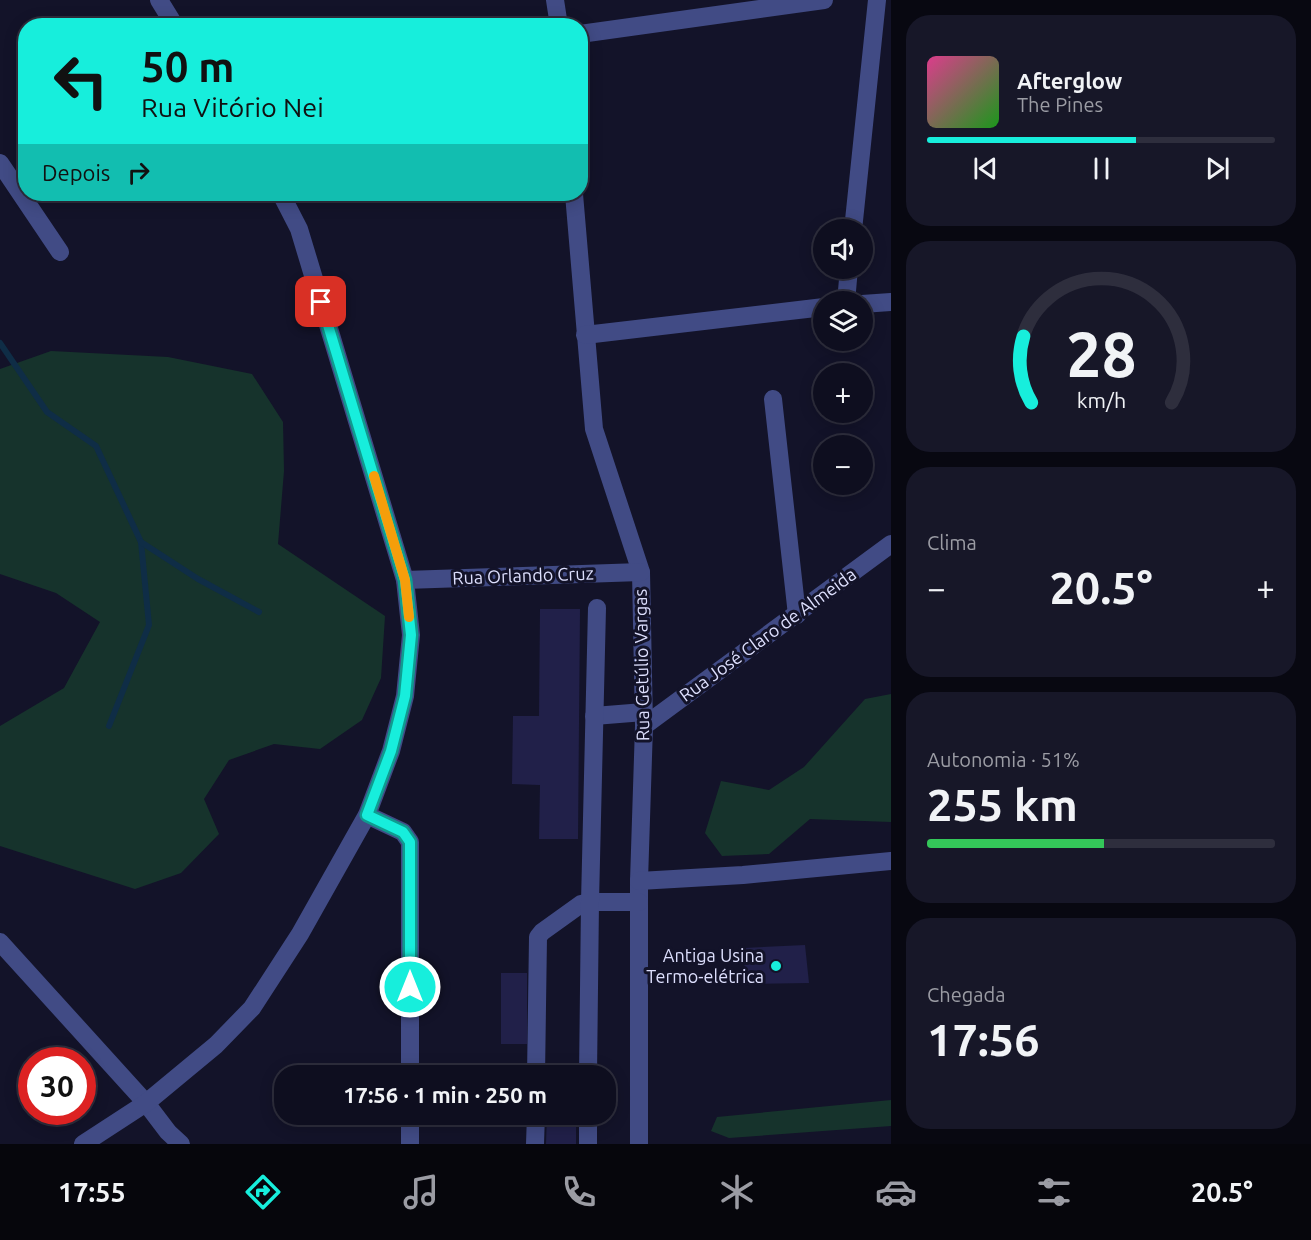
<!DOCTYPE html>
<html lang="pt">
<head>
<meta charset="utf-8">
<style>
	:root { --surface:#0e0e1f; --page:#171728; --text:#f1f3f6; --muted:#9b9ca4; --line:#2e2e3d; --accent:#17eedc }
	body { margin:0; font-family:Ubuntu,sans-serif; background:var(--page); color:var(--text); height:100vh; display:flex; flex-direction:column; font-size:22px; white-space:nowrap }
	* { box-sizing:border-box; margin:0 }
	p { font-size:20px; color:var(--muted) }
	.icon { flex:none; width:33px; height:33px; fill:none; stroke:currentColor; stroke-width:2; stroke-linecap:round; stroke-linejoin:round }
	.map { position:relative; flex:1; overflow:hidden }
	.details { display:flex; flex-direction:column; gap:15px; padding:15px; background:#080811; width:420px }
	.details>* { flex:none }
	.banner { position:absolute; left:18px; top:18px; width:570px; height:183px; border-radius:24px; box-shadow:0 3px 15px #0003,0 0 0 2px var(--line); background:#17eedc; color:#111; overflow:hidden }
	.tools { position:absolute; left:813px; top:219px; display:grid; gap:12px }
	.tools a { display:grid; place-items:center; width:60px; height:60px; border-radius:50%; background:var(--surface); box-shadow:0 3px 15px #0003,0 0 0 2px var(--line); font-size:30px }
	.speed { position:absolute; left:18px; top:1047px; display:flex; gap:12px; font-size:30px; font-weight:700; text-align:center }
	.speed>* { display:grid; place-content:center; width:78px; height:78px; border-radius:50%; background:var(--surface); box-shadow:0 3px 15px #0003,0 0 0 2px var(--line); line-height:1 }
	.speed .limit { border:9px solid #d22; background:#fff; color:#111 }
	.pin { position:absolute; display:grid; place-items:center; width:51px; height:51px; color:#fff; margin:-26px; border-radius:12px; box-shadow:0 3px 9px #0006 }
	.me { position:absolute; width:66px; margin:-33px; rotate:0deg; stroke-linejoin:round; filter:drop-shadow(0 0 4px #0008) }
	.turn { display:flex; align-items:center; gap:21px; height:126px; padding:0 24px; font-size:27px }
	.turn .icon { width:78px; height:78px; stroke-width:2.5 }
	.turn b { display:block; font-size:42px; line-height:51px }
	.then { display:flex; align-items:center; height:57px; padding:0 24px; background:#0003; gap:12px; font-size:22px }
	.big { font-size:45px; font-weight:700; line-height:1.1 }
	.details .widget { flex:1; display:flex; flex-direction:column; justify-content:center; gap:9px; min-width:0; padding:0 21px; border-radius:24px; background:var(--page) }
	.details .dial { align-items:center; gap:0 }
	.dial svg { height:156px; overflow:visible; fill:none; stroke:var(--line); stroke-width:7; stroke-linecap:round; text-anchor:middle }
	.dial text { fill:var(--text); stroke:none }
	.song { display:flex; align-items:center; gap:18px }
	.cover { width:72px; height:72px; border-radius:9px; background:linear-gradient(135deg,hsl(330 70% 55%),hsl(120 70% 35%)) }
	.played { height:6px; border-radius:3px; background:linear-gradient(90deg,var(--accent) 60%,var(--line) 60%) }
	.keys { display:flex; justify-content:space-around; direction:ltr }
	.heat { display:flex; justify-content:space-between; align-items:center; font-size:33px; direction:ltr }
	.charge { height:9px; border-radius:4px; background:linear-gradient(90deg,#34c759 51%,var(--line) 0) }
	.trip { position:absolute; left:274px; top:1065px; width:342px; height:60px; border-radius:24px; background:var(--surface); box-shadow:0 3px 15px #0003,0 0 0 2px var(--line); font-weight:700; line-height:60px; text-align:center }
	.menu { display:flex; height:96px; justify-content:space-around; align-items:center; background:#06060c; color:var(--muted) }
	.menu .icon { width:42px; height:42px }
	.menu .selected { color:var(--accent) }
	.menu b { font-size:27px; color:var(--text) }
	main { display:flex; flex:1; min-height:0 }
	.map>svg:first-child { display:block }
	.green { fill:#16332c }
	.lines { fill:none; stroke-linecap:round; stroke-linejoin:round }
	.stream { stroke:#0f2d46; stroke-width:6 }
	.building { fill:#212049 }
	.minor { stroke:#414b85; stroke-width:18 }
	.route-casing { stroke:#0f9b8f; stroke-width:15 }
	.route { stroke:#17eedc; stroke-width:10 }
	.slow { stroke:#f59e0b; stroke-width:10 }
	.poi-dot { fill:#17eedc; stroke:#131329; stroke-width:2 }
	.labels { text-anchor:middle; stroke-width:6; stroke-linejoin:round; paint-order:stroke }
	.street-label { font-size:18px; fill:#dddffd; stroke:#131329 }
	.poi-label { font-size:18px; fill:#dddffd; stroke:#131329; text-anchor:end }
</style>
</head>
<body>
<main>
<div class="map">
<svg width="891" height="1144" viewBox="0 0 891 1144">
	<rect width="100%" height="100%" fill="#131329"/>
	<!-- green -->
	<g class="green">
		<path d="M51,351L168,357L252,374L283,422L284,471L278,544L385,616L381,678L362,720L320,749L274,744L229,760L204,799L219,834L181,873L135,889L0,846V726L64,688L100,622L56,593L0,574V369Z"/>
		<path d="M891,694V822L810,819L769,854L722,856L705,833L721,781L769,790L804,767L865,699Z"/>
		<path d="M891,1100V1126L729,1138L711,1131L717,1117Z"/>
	</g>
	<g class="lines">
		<!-- stream -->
		<g class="stream">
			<path d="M0,343L47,412L96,446L141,542L149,625L109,726"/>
			<path d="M141,542L198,579L259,612"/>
		</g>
	</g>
	<!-- building -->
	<g class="building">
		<path d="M540,609H580L578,839H539L540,785L512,784L513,716H539Z"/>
		<path d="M805,945L809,983L745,984L744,948Z"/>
		<rect x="501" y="973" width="26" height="71"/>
		<path d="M547,1114H576V1144H546Z"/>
	</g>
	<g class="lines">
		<!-- minor -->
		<g class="minor">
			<path d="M159,0L175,26"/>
			<path d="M555,0L559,26"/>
			<path d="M580,34L824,0"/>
			<path d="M0,163L60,252"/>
			<path d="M574,194L594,429L641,572L644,726L639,881V1144"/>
			<path d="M853,230L877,0"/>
			<path d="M846,302L849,268"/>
			<path d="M862,304L891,302"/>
			<path d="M585,335L824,307"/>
			<path d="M773,399L797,615"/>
			<path d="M405,580L641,572"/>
			<path d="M594,716L644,712"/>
			<path d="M644,726L891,544"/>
			<path d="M367,815L403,832L410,842V1076"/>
			<path d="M639,881L743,875L891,861"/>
			<path d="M0,942L146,1103L168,1132L181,1144"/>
			<path d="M536,1076L538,937L542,932L581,904L590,902H639"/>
			<path d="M588,1076L590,902L597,608"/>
			<path d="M83,1144L146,1103L216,1045L252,1008L300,934L367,815L391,751L405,696L411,635L405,580L299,229L281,194"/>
			<path d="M410,1144V1114"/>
			<path d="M535,1144L536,1114"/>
			<path d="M588,1144V1114"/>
		</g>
	</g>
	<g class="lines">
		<!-- route casing -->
		<g class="route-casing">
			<path id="route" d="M321,302L405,580L411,635L405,696L391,751L367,815L403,832L410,842V987"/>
		</g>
		<!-- route -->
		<use href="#route" class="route"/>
		<!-- slow -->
		<path class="slow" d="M374,476L405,580L409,617"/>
	</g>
	<!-- markers -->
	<circle class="poi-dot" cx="776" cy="966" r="6"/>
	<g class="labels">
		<!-- street labels -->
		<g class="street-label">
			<text transform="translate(523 576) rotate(-2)" y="6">Rua Orlando Cruz</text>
			<text transform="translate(768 635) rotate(-36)" y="6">Rua José Claro de Almeida</text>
			<text transform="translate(642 665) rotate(-91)" y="6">Rua Getúlio Vargas</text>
		</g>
		<!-- poi labels -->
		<g class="poi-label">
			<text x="764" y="962">Antiga Usina<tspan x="764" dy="21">Termo-elétrica</tspan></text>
		</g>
	</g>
</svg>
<div class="tools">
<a><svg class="icon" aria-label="sound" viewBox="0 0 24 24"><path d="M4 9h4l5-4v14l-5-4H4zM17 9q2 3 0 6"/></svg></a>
<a><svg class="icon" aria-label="layers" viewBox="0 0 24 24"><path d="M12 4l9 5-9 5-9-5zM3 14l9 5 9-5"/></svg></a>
<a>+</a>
<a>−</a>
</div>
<div class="speed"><div class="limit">30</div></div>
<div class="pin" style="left:321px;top:302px;background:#d93025"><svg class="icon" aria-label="arrive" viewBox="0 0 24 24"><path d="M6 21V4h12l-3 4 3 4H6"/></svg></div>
<svg class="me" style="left:410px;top:987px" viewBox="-20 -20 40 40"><circle r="17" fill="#17eedc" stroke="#fff" stroke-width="3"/><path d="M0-11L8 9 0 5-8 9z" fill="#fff"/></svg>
<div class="trip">17:56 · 1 min · 250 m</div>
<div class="banner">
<div class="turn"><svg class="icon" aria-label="left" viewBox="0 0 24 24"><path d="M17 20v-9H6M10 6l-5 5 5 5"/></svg><div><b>50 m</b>Rua Vitório Nei</div></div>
<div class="then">Depois<svg class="icon" aria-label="right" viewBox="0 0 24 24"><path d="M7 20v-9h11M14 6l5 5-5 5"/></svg></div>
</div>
</div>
<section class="details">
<div class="widget">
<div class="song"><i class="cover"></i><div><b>Afterglow</b><p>The Pines</p></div></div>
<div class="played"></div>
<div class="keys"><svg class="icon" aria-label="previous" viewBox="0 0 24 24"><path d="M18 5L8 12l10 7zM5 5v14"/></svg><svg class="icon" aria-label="pause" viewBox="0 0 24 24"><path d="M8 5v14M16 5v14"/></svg><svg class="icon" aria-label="next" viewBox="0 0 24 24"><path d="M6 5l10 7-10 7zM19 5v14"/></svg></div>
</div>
<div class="widget dial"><svg viewBox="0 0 100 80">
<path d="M14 69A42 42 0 1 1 86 69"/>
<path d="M14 69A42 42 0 0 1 10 35" stroke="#17eedc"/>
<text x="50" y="56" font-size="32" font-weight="700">28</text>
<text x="50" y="72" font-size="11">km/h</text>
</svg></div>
<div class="widget"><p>Clima</p>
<div class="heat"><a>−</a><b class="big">20.5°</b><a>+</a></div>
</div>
<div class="widget"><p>Autonomia · 51%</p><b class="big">255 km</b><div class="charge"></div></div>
<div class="widget"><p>Chegada</p><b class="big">17:56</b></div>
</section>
</main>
<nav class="menu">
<b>17:55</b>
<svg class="icon selected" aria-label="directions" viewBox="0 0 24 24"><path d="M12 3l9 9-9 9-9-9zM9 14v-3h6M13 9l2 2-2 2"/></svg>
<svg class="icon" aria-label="music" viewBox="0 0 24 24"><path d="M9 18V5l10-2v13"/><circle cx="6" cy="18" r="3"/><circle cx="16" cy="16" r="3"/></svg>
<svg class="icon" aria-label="phone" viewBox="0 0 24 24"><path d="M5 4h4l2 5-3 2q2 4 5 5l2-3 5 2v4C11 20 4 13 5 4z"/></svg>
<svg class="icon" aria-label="climate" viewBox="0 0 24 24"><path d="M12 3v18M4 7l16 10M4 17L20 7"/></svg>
<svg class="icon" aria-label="car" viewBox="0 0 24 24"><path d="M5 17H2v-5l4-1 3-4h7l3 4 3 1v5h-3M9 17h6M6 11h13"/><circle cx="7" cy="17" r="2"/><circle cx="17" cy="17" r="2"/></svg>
<svg class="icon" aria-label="filters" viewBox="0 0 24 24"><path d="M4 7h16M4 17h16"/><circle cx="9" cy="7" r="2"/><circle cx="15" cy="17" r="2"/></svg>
<b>20.5°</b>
</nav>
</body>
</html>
